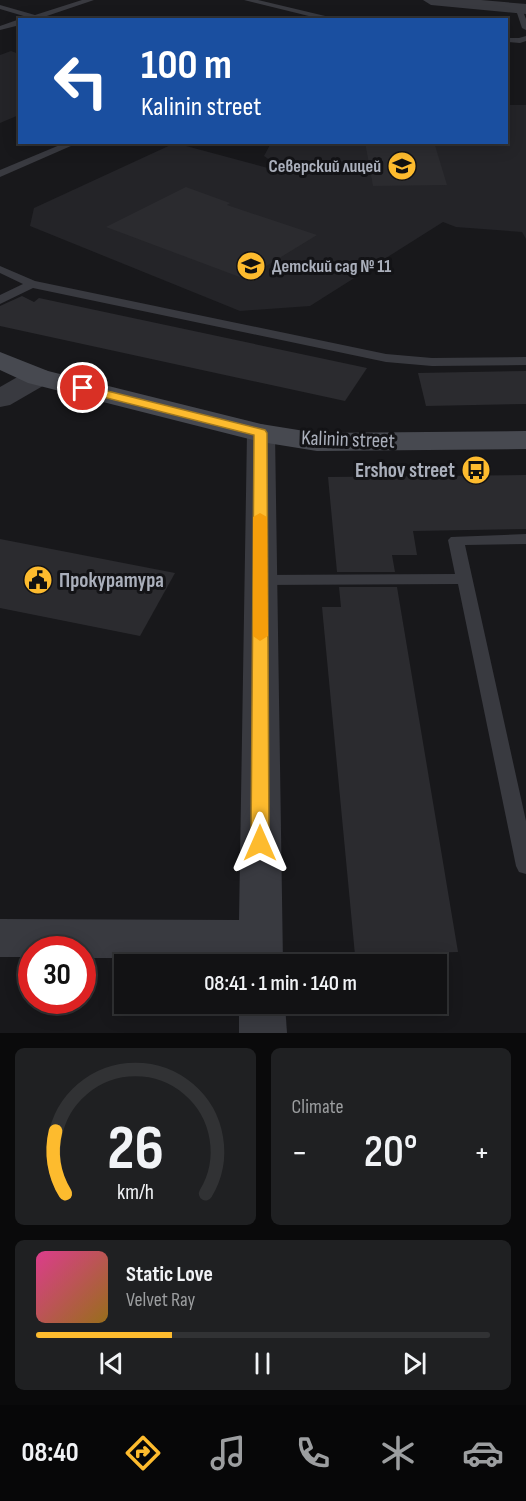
<!DOCTYPE html>
<html lang="en">
<head>
<meta charset="utf-8">
<style>
	:root { --surface:#121214; --page:#1f2022; --text:#f1f3f6; --muted:#9c9ea0; --line:#313234; --accent:#fdbb2e }
	body { margin:0; font-family:"Sofia Sans Condensed",sans-serif; background:var(--page); color:var(--text); height:100vh; display:flex; flex-direction:column; font-size:22px; white-space:nowrap }
	* { box-sizing:border-box; margin:0 }
	p { font-size:20px; color:var(--muted) }
	.icon { flex:none; width:33px; height:33px; fill:none; stroke:currentColor; stroke-width:2; stroke-linecap:round; stroke-linejoin:round }
	.map { position:relative; height:1033px; overflow:hidden }
	.sheet { display:flex; flex-direction:column; gap:15px; padding:15px; background:#0a0a0b; flex:1 }
	.sheet>* { flex:none }
	.guide { position:absolute; left:18px; top:18px; width:490px; height:126px; border-radius:0px; box-shadow:0 3px 15px #0003,0 0 0 2px var(--line); background:#1a4fa0; color:#fff; overflow:hidden }
	.speed { position:absolute; left:18px; top:936px; display:flex; gap:12px; font-size:30px; font-weight:700; text-align:center }
	.speed>* { display:grid; place-content:center; width:78px; height:78px; border-radius:50%; background:var(--surface); box-shadow:0 3px 15px #0003,0 0 0 2px var(--line); line-height:1 }
	.speed .limit { border:9px solid #d22; background:#fff; color:#111 }
	.pin { position:absolute; display:grid; place-items:center; width:51px; height:51px; color:#fff; margin:-26px; border:3px solid #fff; border-radius:50%; box-shadow:0 2px 6px #0007 }
	.me { position:absolute; width:66px; margin:-33px; rotate:0deg; stroke-linejoin:round; filter:drop-shadow(0 0 4px #0008) }
	.turn { display:flex; align-items:center; gap:21px; height:126px; padding:0 24px; font-size:27px }
	.turn .icon { width:78px; height:78px; stroke-width:2.5 }
	.turn b { display:block; font-size:42px; line-height:51px }
	.big { font-size:45px; font-weight:600; line-height:1.1 }
	.sheet .tile { flex:1; display:flex; flex-direction:column; justify-content:center; gap:9px; min-width:0; padding:0 21px; border-radius:9px; background:var(--page) }
	.sheet .dial { align-items:center; gap:0 }
	.dial svg { height:156px; overflow:visible; fill:none; stroke:var(--line); stroke-width:7; stroke-linecap:round; text-anchor:middle }
	.dial text { fill:var(--text); stroke:none }
	.song { display:flex; align-items:center; gap:18px }
	.cover { width:72px; height:72px; border-radius:9px; background:linear-gradient(135deg,hsl(330 70% 55%),hsl(40 70% 35%)) }
	.played { height:6px; border-radius:3px; background:linear-gradient(90deg,var(--accent) 30%,var(--line) 30%) }
	.keys { display:flex; justify-content:space-around; direction:ltr }
	.heat { display:flex; justify-content:space-between; align-items:center; font-size:33px; direction:ltr }
	.sheet .tiles { flex:1; display:grid; gap:15px; grid-template-columns:1fr 1fr }
	.tile:last-child { grid-column:span 2 }
	.trip { position:absolute; left:114px; top:954px; width:333px; height:60px; border-radius:0px; background:var(--surface); box-shadow:0 3px 15px #0003,0 0 0 2px var(--line); font-weight:600; line-height:60px; text-align:center }
	.dock { display:flex; height:96px; justify-content:space-around; align-items:center; background:#070708; color:var(--muted) }
	.dock .icon { width:42px; height:42px }
	.dock .active { color:var(--accent) }
	.dock b { font-size:27px; color:var(--text) }
	.map>svg:first-child { display:block }
	.built { fill:#242428 }
	.building { fill:#2b2b2f }
	.lines { fill:none; stroke-linecap:round; stroke-linejoin:round }
	.service { fill:#393a40; fill-rule:evenodd }
	.minor { fill:#393a40; fill-rule:evenodd }
	.secondary { fill:#474950; fill-rule:evenodd }
	.route { fill:#fdbb2e; stroke:#a47a1e; stroke-width:1.5 }
	.slow { fill:#f59e0b }
	.labels { text-anchor:middle; stroke-width:6; stroke-linejoin:round; paint-order:stroke }
	.far-poi-label { font-size:18px; font-weight:bold; fill:#aaafbb; stroke:#131316; text-anchor:end }
	.street-label { font-size:21px; fill:#aaafbb; stroke:#131316 }
	.poi-label { font-size:21px; font-weight:bold; fill:#aaafbb; stroke:#131316; text-anchor:end }
</style>
</head>
<body>
<div class="map">
<svg width="526" height="1033" viewBox="0 0 526 1033">
	<rect width="100%" height="100%" fill="#18181b"/>
	<!-- built -->
	<g class="built">
		<path d="M11,51L19,54V115L0,123V55Z"/>
		<path d="M507,105H526V239L522,232L456,227L443,222L310,306L240,311L30,226L34,208L175,143L290,174L264,156L271,143L507,142Z"/>
	</g>
	<!-- building -->
	<g class="building">
		<path d="M365,142H434L447,185L373,186Z"/>
		<path d="M186,187L230,203L227,205L317,235L245,279L106,227Z"/>
		<path d="M22,296L34,302L39,298L367,368L345,401L0,326V306Z"/>
		<path d="M526,371V404L426,406L418,373Z"/>
		<path d="M526,475V529L413,531L417,555H392L395,572H337L328,477Z"/>
		<path d="M0,539L175,573L140,636L0,608Z"/>
		<path d="M339,587H397L458,952L355,955L322,607H341Z"/>
	</g>
	<g class="lines">
		<!-- service -->
		<g class="service">
			<path d="M82,0H94L35,20H22L27,17L0,9V5L35,15Z"/>
			<path d="M244,0H258L342,20H325Z"/>
			<path d="M515,7L522,9L526,19V30L522,28Z"/>
			<path d="M17,20H20V25L0,30V26Z"/>
			<path d="M526,36V41L520,43L507,42V38H519Z"/>
			<path d="M67,142H80L0,177V170Z"/>
			<path d="M0,266L35,281L386,354L432,358L526,357V365L432,366L386,362L33,288L0,304V295L23,284L0,273Z"/>
			<path d="M526,534V544L465,545L526,821V874L519,872L516,866L458,584L260,585L254,584L252,580L254,576L260,575L455,574L448,540L451,537Z"/>
		</g>
		<!-- minor -->
		<g class="minor">
			<path d="M423,0H481L526,4V14L431,5Z"/>
			<path d="M38,369L48,371L52,377L48,383L10,405L0,407V387L28,371Z"/>
			<path d="M261,424L271,427L275,433L283,964H239L238,958H82V950H32V957H0V919L239,920L247,433L251,427Z"/>
			<path d="M239,1004H285L287,1033H239Z"/>
		</g>
		<!-- secondary -->
		<path class="secondary" d="M0,352L48,371L261,424L317,433L526,431V449L317,451L261,442L28,383L0,370Z"/>
	</g>
	<!-- route -->
	<path class="route" d="M83,385L265,430L267,433L269,843L266,848L260,851L254,848L251,843L254,435L79,391V386Z"/>
	<!-- slow -->
	<path class="slow" d="M260,513L267,517L268,636L260,641L253,636V517Z"/>
	<!-- icons -->
	<defs>
		<g id="school-disc" transform="scale(1.5)"><circle r="9.5" fill="#fdbb2e" stroke="#131316"/><path d="M0-5L7-2L0 1L-7-2ZM-4 1L0 2.5L4 1V4Q0 6-4 4Z" fill="#111"/></g>
		<g id="bus-disc" transform="scale(1.5)"><circle r="9.5" fill="#fdbb2e" stroke="#131316"/><path d="M-5-6H5V4H4V6H2V4H-2V6H-4V4H-5ZM-3.5-4V0h7V-4ZM-3.5 1.2v1.5H-2V1.2ZM2 1.2v1.5H3.5V1.2Z" fill="#111"/></g>
		<g id="civic-disc" transform="scale(1.5)"><circle r="9.5" fill="#fdbb2e" stroke="#131316"/><path d="M-.6-6.5H3V-4.5H.6V-3L4-1V1h2V6H-6V1h2V-1L-.6-3ZM-1.2 2.5V6h2.4V2.5Z" fill="#111"/></g>
	</defs>
	<g fill-rule="evenodd">
		<use href="#school-disc" x="402" y="166"/>
		<use href="#school-disc" x="251" y="266"/>
		<use href="#bus-disc" x="476" y="470"/>
		<use href="#civic-disc" x="38" y="580"/>
	</g>
	<g class="labels">
		<!-- far-poi labels -->
		<g class="far-poi-label">
			<text x="381" y="172">Северский лицей</text>
			<text x="272" y="272" text-anchor="start">Детский сад № 11</text>
		</g>
		<!-- street labels -->
		<g class="street-label">
			<text transform="translate(348 439) rotate(2)" y="7">Kalinin street</text>
		</g>
		<!-- poi labels -->
		<g class="poi-label">
			<text x="455" y="477">Ershov street</text>
			<text x="59" y="587" text-anchor="start">Прокуратура</text>
		</g>
	</g>
</svg>
<div class="speed"><div class="limit">30</div></div>
<div class="pin" style="left:83px;top:388px;background:#d93025"><svg class="icon" aria-label="arrive" viewBox="0 0 24 24"><path d="M6 21V4h12l-3 4 3 4H6"/></svg></div>
<svg class="me" style="left:260px;top:843px" viewBox="-20 -20 40 40"><path d="M0-17L14 15 0 8-14 15z" fill="#fdbb2e" stroke="#fff" stroke-width="4"/></svg>
<div class="trip">08:41 · 1 min · 140 m</div>
<div class="guide">
<div class="turn"><svg class="icon" aria-label="left" viewBox="0 0 24 24"><path d="M17 20v-9H6M10 6l-5 5 5 5"/></svg><div><b>100 m</b>Kalinin street</div></div>
</div>
</div>
<section class="sheet">
<div class="tiles">
<div class="tile dial"><svg viewBox="0 0 100 80">
<path d="M14 69A42 42 0 1 1 86 69"/>
<path d="M14 69A42 42 0 0 1 9 37" stroke="#fdbb2e"/>
<text x="50" y="56" font-size="32" font-weight="700">26</text>
<text x="50" y="72" font-size="11">km/h</text>
</svg></div>
<div class="tile"><p>Climate</p>
<div class="heat"><a>−</a><b class="big">20°</b><a>+</a></div>
</div>
<div class="tile">
<div class="song"><i class="cover"></i><div><b>Static Love</b><p>Velvet Ray</p></div></div>
<div class="played"></div>
<div class="keys"><svg class="icon" aria-label="previous" viewBox="0 0 24 24"><path d="M18 5L8 12l10 7zM5 5v14"/></svg><svg class="icon" aria-label="pause" viewBox="0 0 24 24"><path d="M8 5v14M16 5v14"/></svg><svg class="icon" aria-label="next" viewBox="0 0 24 24"><path d="M6 5l10 7-10 7zM19 5v14"/></svg></div>
</div>
</div>
</section>
<nav class="dock">
<b>08:40</b>
<svg class="icon active" aria-label="directions" viewBox="0 0 24 24"><path d="M12 3l9 9-9 9-9-9zM9 14v-3h6M13 9l2 2-2 2"/></svg>
<svg class="icon" aria-label="music" viewBox="0 0 24 24"><path d="M9 18V5l10-2v13"/><circle cx="6" cy="18" r="3"/><circle cx="16" cy="16" r="3"/></svg>
<svg class="icon" aria-label="phone" viewBox="0 0 24 24"><path d="M5 4h4l2 5-3 2q2 4 5 5l2-3 5 2v4C11 20 4 13 5 4z"/></svg>
<svg class="icon" aria-label="climate" viewBox="0 0 24 24"><path d="M12 3v18M4 7l16 10M4 17L20 7"/></svg>
<svg class="icon" aria-label="car" viewBox="0 0 24 24"><path d="M5 17H2v-5l4-1 3-4h7l3 4 3 1v5h-3M9 17h6M6 11h13"/><circle cx="7" cy="17" r="2"/><circle cx="17" cy="17" r="2"/></svg>
</nav>
</body>
</html>
